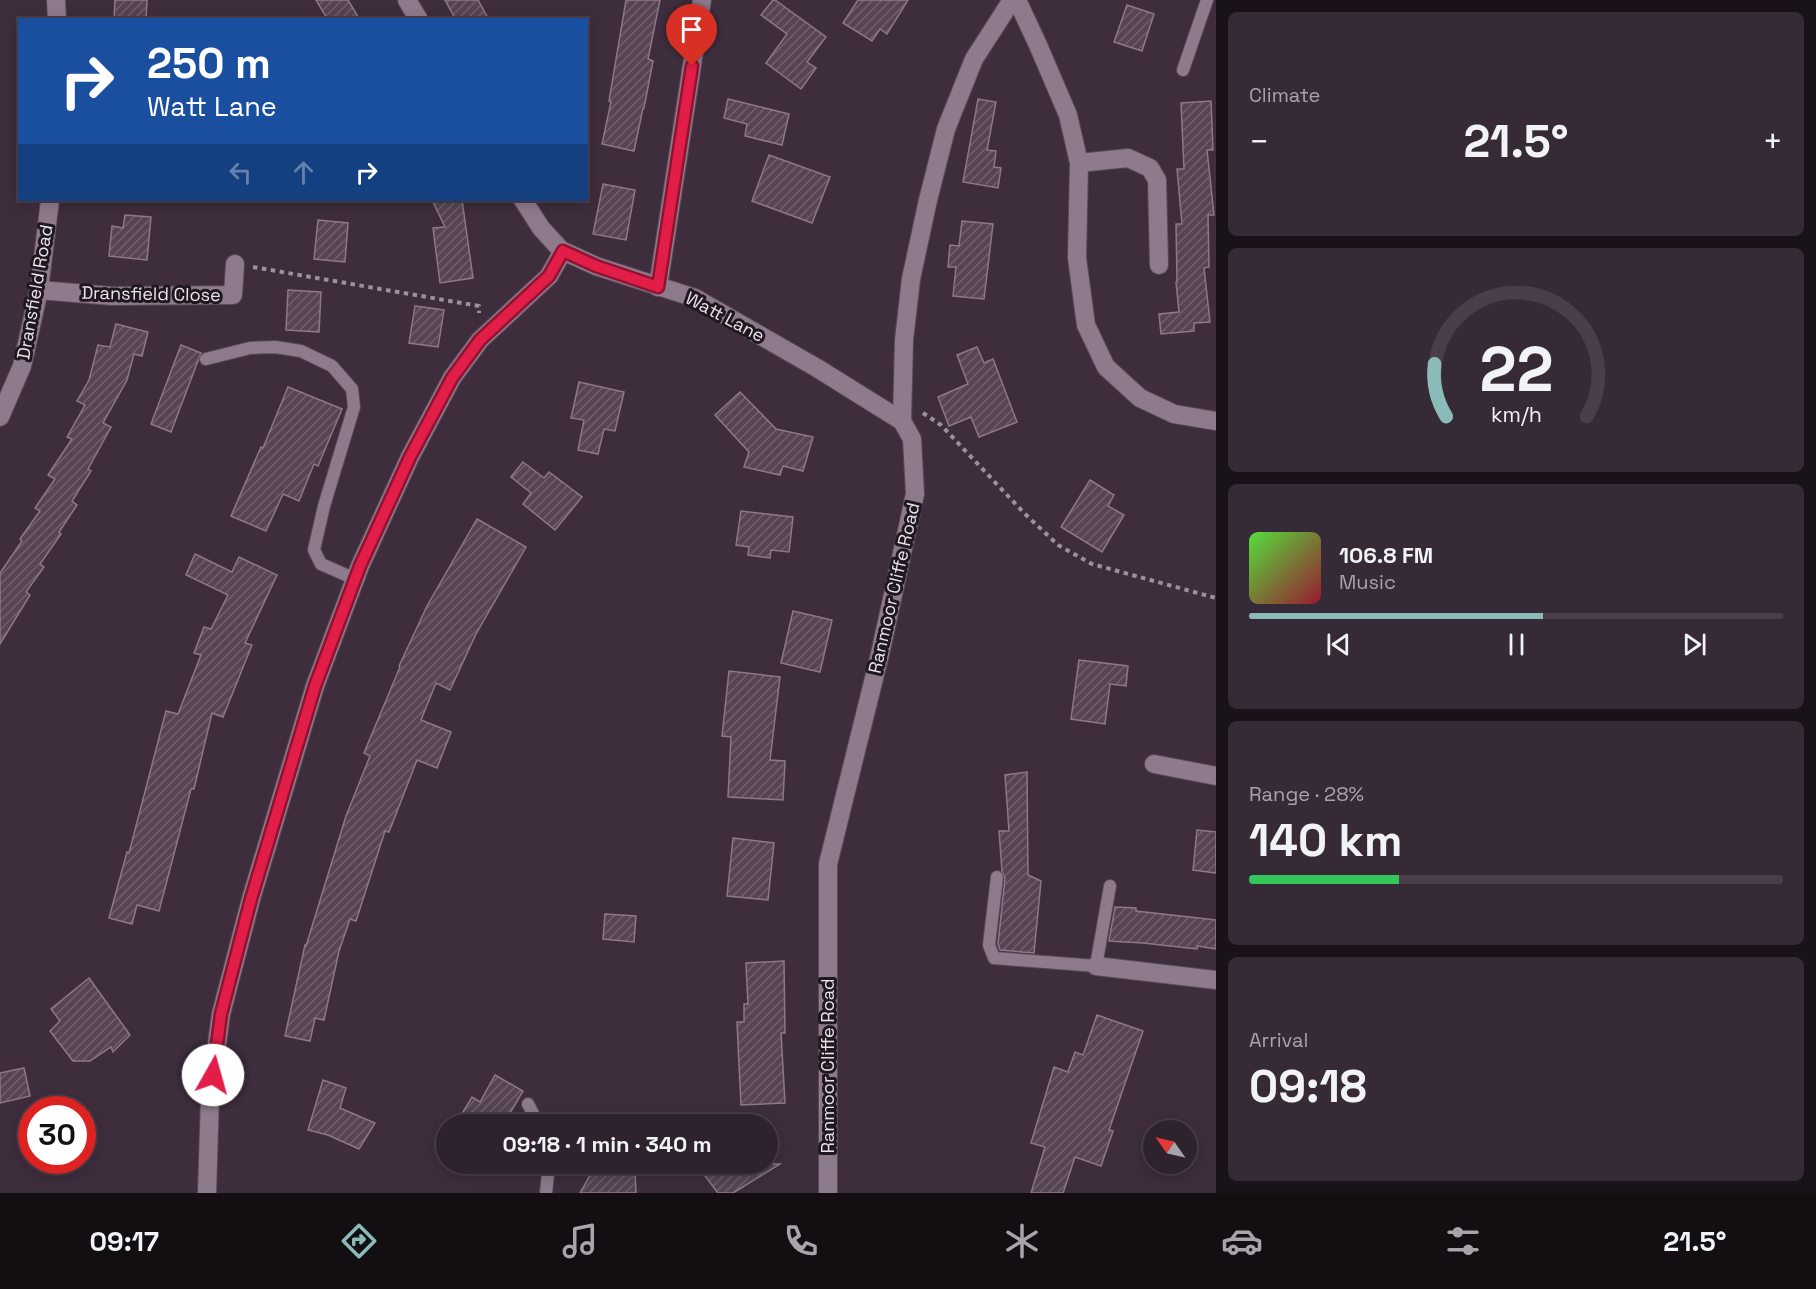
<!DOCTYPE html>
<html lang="en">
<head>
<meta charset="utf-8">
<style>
	:root { --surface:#2e222e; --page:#362a36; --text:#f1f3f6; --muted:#a7a4aa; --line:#493f4a; --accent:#8bbbb9 }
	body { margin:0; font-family:"Space Grotesk",sans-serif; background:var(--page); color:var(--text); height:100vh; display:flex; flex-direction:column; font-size:22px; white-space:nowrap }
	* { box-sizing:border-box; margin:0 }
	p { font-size:20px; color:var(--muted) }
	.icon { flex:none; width:33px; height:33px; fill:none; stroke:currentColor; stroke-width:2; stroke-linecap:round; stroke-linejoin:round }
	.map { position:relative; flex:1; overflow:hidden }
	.side { display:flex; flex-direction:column; gap:12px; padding:12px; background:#191319; width:600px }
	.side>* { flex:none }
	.banner { position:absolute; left:18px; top:18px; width:570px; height:183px; border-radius:0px; box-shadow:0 3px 15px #0003,0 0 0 2px var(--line); background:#1a4fa0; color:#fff; overflow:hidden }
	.needle { width:39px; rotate:304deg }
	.buttons { position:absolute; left:1143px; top:1120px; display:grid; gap:12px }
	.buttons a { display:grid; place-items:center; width:54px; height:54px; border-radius:50%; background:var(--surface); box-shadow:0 3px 15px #0003,0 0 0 2px var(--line); font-size:30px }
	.speed { position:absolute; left:18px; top:1096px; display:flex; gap:12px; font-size:30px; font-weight:700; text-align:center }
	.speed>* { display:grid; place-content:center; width:78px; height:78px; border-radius:50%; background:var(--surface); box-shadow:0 3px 15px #0003,0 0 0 2px var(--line); line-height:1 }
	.speed .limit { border:9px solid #d22; background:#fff; color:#111 }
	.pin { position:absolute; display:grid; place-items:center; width:51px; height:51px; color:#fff; margin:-62px -26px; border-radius:50% 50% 50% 0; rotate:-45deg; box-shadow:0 0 6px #0007 }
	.pin .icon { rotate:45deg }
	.me { position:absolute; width:66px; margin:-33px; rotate:7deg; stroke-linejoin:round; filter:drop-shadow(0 0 4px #0008) }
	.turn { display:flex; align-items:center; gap:21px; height:126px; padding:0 30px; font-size:27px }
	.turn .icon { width:78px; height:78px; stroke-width:2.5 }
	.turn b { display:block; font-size:42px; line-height:51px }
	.lanes { display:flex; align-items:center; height:57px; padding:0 30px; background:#0003; justify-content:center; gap:30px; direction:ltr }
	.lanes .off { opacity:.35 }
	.big { font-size:45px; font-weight:800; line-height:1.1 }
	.side .widget { flex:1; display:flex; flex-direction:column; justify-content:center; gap:9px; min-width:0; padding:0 21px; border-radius:9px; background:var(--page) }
	.side .dial { align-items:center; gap:0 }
	.dial svg { height:156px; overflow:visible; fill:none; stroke:var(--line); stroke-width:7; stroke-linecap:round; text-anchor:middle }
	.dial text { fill:var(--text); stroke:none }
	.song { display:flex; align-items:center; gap:18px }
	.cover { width:72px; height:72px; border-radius:9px; background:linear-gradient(135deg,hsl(110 70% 55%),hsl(350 70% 35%)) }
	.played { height:6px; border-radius:3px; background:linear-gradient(90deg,var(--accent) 55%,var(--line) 55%) }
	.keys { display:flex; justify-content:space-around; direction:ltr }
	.heat { display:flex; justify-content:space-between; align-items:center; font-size:33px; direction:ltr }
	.charge { height:9px; border-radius:4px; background:linear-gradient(90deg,#34c759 28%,var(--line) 0) }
	.trip { position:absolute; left:436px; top:1114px; width:342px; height:60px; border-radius:30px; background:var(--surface); box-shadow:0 3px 15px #0003,0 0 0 2px var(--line); font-weight:800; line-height:60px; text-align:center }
	.dock { display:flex; height:96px; justify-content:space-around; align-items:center; background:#120e12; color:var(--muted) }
	.dock .icon { width:42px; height:42px }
	.dock .on { color:var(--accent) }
	.dock b { font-size:27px; color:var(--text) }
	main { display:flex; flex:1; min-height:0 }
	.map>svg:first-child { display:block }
	.building { fill:url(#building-hatch); stroke:#8d788b; stroke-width:1.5 }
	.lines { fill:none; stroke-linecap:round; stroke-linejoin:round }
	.service-casing { stroke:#594a58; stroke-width:14 }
	.minor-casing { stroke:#594a58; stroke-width:20 }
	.path { stroke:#9e909d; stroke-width:4; stroke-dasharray:4.5 4.5; stroke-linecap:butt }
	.service { stroke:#8e7a8d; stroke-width:12 }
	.minor { stroke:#8e7a8d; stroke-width:18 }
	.route-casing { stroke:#92132f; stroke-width:15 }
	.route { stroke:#e11d48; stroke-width:10 }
	.labels { text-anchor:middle; stroke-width:6; stroke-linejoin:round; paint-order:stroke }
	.street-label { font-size:18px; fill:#ede2ec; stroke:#201820 }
</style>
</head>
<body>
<main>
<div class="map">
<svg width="1216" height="1193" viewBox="0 0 1216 1193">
	<defs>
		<pattern id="building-hatch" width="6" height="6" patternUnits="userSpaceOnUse" patternTransform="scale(1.5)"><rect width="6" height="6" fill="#564455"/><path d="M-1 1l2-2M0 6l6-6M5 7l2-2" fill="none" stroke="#6f5f6e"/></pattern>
	</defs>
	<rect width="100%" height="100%" fill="#3e2d3d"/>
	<!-- building -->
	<g class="building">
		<path d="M115,0H147L146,20H114Z"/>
		<path d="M316,0H348L360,20H328Z"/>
		<path d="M445,0H478L489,20H456Z"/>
		<path d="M626,0H660L648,59L653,61L644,108H643L634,151L602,144L611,102L609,101Z"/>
		<path d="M773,0H775L826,37L807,62L816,68L801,89L766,63L787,34L761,15Z"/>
		<path d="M858,0H908L887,34L880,29L872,41L843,23Z"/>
		<path d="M1127,5L1154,14L1142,51L1114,42Z"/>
		<path d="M728,99L789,114L782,145L745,136L747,124L724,118Z"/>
		<path d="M978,99L996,102L987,150L996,151L994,167L1001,168L998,188L963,182Z"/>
		<path d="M1211,101L1213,150H1207L1214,215H1208L1209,267L1204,268L1210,322L1194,323V331L1161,334L1159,314L1179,312L1176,282H1177L1176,224H1182L1177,169H1184L1181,103Z"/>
		<path d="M769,155L830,177L812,223L752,201Z"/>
		<path d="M603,184L635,190L626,240L593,234Z"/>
		<path d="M432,200H462L473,278L440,283L433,228L445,227Z"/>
		<path d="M125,215L151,217L147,260L109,256L112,226L123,228Z"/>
		<path d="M318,220L348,223L345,262L314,259Z"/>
		<path d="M962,221L993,224L984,299L953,296L956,267H948L950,245L959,246Z"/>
		<path d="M288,290L321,292L319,332L286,330Z"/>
		<path d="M415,306L444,310L438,347L409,343Z"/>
		<path d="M116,324L148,332L142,356L134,354L127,380L103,423L111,427L88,469L91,471L72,501L77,505L59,532L61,534L40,564L44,567L26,592L30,595L0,644V573L22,541L20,539L40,511L35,508L55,479L48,475L72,439L67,437L85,405L77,401L89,380L98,345L110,347Z"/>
		<path d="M181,345L201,353L171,432L151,424Z"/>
		<path d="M977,347L984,363L993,359L1017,422L979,437L971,417L949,426L938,397L968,384L957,355Z"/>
		<path d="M579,382L624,392L615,431L604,429L598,454L578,450L584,420L571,418Z"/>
		<path d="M288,387L342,409L318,466L314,464L299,501L283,494L266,531L231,516L261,447L263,448Z"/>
		<path d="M740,392L776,429L813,437L803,471L783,466L780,475L744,467L749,452L715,415Z"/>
		<path d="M523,462L544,478L549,472L582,497L555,530L523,504L531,493L511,477Z"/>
		<path d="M1090,480L1114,495L1108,506L1124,515L1102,552L1061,527Z"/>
		<path d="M741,511L793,517L789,552L771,550L770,558L748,555L749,547L736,545Z"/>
		<path d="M477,519L526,547L476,634L450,690L436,683L421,720L451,732L437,768L417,760L389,832L385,831L356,921L350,919L339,951L324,1020L315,1018L310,1041L285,1036L305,945L306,946L346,816L370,756L364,753L400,667L399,666L427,606Z"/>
		<path d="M195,554L232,572L239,557L277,575L245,643L252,645L223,717L212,713L194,789H191L159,911L137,905L132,924L109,918L127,852L129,853L166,711L178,714L201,655L194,653L204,627L211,629L228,595L186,575Z"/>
		<path d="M793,611L832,620L820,672L781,663Z"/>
		<path d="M1079,660L1128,666L1126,686L1110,684L1105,724L1071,719Z"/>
		<path d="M729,671L780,677L770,760L785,761L783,800L728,797L731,737L722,736Z"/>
		<path d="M1027,772L1028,875L1041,881L1034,953L1000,950L998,944L1005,878L1002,871L999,831H1009L1005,775Z"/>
		<path d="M1197,830L1216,832V873L1193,870Z"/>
		<path d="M733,838L774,843L768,900L727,896Z"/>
		<path d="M1115,907L1136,908V911L1216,920V949L1198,946L1197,949L1143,943L1109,941Z"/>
		<path d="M605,914L636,916L634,942L603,939Z"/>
		<path d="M784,961L785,1033H781L785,1103L741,1105L737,1022H744V1004H748L746,963Z"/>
		<path d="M89,978L130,1035L113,1052L111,1047L90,1061H73L50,1031L60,1021L51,1009Z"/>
		<path d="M1097,1015L1143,1031L1109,1130L1113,1131L1101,1166L1075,1157L1063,1193H1031L1045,1147L1031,1143L1054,1067L1068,1072L1075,1052L1083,1055Z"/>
		<path d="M24,1068L30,1096L0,1103V1073Z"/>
		<path d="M495,1075L523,1091L503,1125H455L472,1097L480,1102Z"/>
		<path d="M323,1080L346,1088L340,1108L375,1123L359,1149L328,1135L308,1130Z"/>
		<path d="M696,1164H780L733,1193H718Z"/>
		<path d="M635,1171L636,1193H580L592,1172Z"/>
	</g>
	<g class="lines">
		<!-- service casing -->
		<g class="service-casing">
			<g id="service">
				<path d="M1183,70L1207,0"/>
				<path d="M206,359L250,348L275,347L301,351L332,366L352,389L354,407L324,506L314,550L321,564L355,579"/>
				<path d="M997,877L989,945L994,958L1096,966L1110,886"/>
				<path d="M528,1104L539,1125"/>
				<path d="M546,1193L549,1164"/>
			</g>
		</g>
		<!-- minor casing -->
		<g class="minor-casing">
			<g id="minor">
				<path d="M56,0L57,20"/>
				<path d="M407,0L419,20"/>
				<path d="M1017,0L1038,45L1068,115L1079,163L1077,258L1086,325L1106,367L1140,398L1174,414L1216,421"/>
				<path d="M1079,163L1128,158L1150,168L1157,180L1159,265"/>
				<path d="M523,200L541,228L561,250L596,266L695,298L817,368L902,421"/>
				<path d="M658,287L702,0"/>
				<path d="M39,290L112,296L233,295L235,264"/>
				<path d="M0,417L22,366L39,290L50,200"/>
				<path d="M1154,764L1216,776"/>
				<path d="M1096,966L1216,980"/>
				<path d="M207,1193L210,1096L221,1014L251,899L315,686L360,566L410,457L452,378L480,340L549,276L563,251"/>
				<path d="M828,1193V864L880,654L915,494L912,439L902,421L904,340L911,279L928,200L946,129L974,59L1012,0"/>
			</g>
		</g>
		<!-- path -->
		<g class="path">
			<path d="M253,267L479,306V313"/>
			<path d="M923,413L941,425L1025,514L1058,545L1092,564L1216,598"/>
		</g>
		<!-- service -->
		<use href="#service" class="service"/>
		<!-- minor -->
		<use href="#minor" class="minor"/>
	</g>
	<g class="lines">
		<!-- route casing -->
		<g class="route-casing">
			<path id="route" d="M213,1075L221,1014L251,899L315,686L360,566L410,457L452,378L480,340L549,276L563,251L596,266L658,287L692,66"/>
		</g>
		<!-- route -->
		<use href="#route" class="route"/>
	</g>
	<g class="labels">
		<!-- street labels -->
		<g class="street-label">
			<text transform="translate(35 292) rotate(-80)" y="6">Dransfield Road</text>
			<text transform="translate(151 294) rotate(1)" y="6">Dransfield Close</text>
			<text transform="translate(725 317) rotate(28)" y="6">Watt Lane</text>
			<text transform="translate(894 588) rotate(-77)" y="6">Ranmoor Cliffe Road</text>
			<text transform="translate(828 1066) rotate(-90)" y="6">Ranmoor Cliffe Road</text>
		</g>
	</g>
</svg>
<div class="buttons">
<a><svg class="needle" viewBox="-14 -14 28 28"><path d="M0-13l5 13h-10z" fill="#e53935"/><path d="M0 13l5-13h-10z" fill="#a7a4aa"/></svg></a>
</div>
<div class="speed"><div class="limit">30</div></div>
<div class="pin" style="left:692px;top:66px;background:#d93025"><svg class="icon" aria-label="arrive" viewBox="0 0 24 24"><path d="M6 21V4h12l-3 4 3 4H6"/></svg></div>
<svg class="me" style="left:213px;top:1075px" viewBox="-20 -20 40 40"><circle r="19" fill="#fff"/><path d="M0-13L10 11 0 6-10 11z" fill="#e11d48"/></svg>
<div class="trip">09:18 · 1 min · 340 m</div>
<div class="banner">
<div class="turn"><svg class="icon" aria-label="right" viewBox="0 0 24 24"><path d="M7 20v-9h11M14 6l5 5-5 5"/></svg><div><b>250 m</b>Watt Lane</div></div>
<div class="lanes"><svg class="icon off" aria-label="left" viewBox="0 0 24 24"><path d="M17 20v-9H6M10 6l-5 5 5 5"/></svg><svg class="icon off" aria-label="ahead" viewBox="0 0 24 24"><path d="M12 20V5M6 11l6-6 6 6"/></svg><svg class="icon" aria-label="right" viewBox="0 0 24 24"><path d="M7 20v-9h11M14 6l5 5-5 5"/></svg></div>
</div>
</div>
<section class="side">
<div class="widget"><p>Climate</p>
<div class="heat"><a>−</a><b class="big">21.5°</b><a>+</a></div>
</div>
<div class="widget dial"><svg viewBox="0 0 100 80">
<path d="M14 69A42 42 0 1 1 86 69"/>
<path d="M14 69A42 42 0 0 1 8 42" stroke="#8bbbb9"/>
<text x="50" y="56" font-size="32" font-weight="700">22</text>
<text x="50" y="72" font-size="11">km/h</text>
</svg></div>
<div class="widget">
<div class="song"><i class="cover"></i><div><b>106.8 FM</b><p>Music</p></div></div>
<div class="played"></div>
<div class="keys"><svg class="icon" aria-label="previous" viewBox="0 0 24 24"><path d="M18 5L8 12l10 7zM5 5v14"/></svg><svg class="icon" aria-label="pause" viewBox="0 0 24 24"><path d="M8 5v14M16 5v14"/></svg><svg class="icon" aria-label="next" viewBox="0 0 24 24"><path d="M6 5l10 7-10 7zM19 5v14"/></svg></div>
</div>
<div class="widget"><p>Range · 28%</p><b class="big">140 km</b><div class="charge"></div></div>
<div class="widget"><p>Arrival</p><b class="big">09:18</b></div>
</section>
</main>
<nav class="dock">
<b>09:17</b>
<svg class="icon on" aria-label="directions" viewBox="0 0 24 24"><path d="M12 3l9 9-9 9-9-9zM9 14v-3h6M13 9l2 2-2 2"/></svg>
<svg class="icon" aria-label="music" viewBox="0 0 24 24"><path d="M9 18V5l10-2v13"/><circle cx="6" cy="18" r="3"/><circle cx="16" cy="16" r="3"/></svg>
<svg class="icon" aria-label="phone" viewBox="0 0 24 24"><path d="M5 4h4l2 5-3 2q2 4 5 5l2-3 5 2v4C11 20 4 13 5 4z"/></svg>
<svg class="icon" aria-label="climate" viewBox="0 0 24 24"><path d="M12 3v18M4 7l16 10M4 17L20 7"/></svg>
<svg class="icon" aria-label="car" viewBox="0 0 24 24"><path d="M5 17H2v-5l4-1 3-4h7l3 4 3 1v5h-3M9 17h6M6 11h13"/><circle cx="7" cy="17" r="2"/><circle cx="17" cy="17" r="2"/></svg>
<svg class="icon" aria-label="filters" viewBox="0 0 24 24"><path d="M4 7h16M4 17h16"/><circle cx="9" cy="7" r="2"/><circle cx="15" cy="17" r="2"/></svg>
<b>21.5°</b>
</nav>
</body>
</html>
